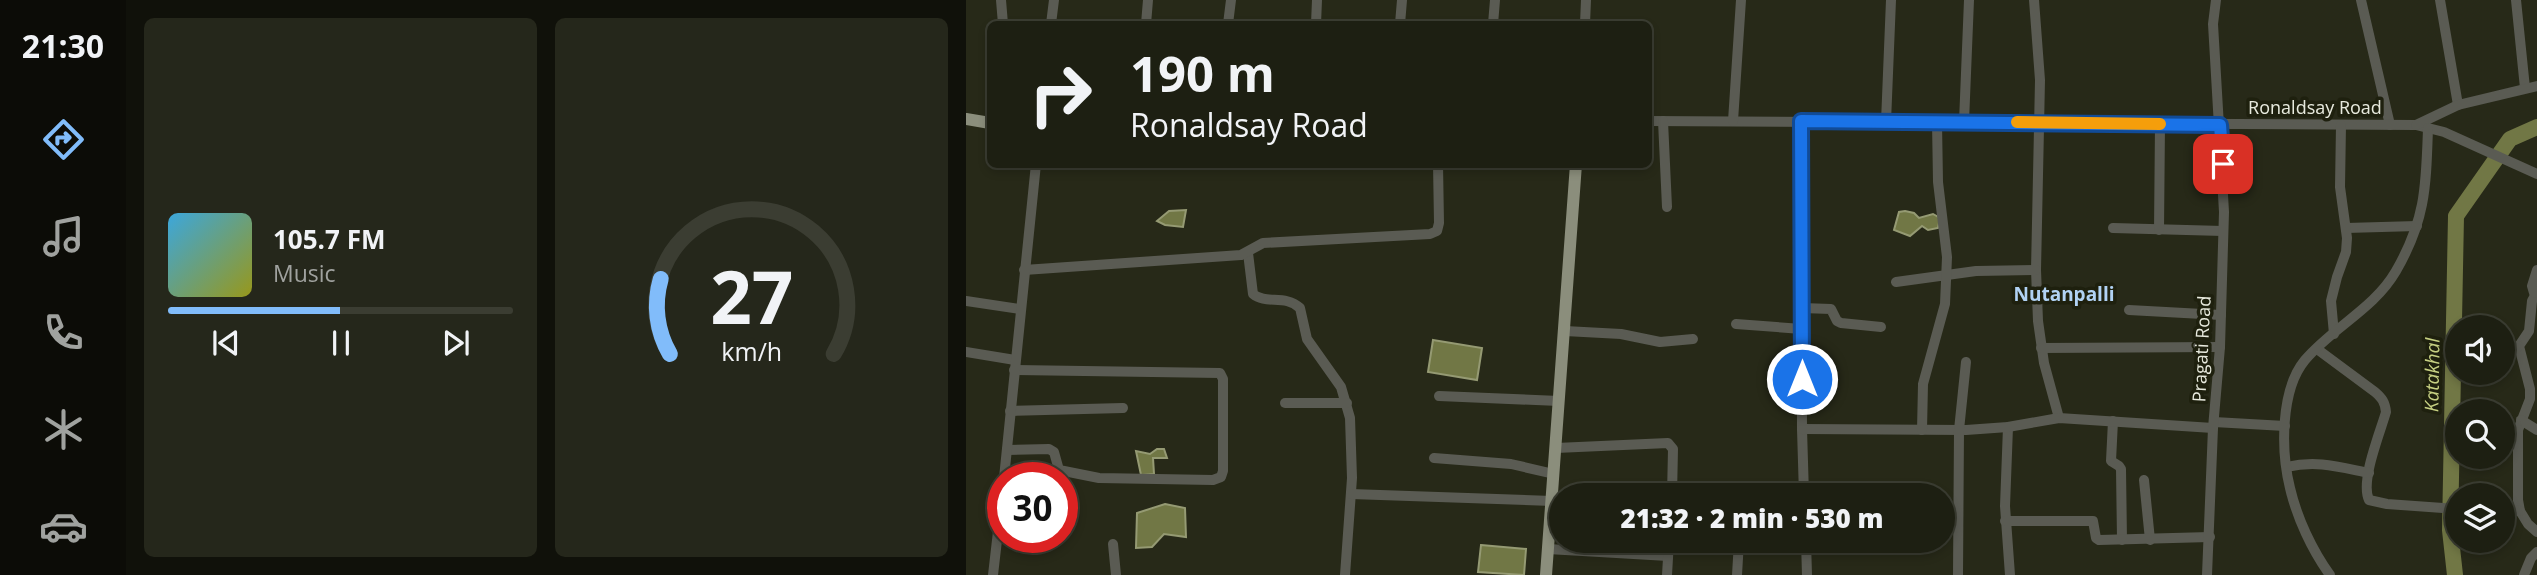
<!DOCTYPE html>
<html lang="en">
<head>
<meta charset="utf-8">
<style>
	:root { --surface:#1d1f12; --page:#25271b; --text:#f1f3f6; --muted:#a0a29f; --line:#3b3d32; --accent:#81bcfa }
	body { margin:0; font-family:"Open Sans",sans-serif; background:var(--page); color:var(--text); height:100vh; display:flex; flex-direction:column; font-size:26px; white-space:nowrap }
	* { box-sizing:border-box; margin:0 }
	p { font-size:23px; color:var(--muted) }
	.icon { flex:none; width:38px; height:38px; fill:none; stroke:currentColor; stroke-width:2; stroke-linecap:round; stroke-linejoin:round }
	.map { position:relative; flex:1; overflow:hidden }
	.side { display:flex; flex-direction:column; gap:18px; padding:18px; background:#10110a; width:840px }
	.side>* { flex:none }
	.top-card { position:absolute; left:21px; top:21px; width:665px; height:147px; border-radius:10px; box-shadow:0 4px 10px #0003,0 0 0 2px var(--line); background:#1d1f12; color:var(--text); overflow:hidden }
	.fabs { position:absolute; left:1479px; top:315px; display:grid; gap:14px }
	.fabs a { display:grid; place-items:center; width:70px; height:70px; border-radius:50%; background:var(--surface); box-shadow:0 4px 10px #0003,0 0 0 2px var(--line); font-size:35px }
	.speed { position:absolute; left:21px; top:462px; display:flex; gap:14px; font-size:35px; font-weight:700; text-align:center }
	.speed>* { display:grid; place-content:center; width:91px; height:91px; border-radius:50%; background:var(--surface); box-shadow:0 4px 10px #0003,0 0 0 2px var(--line); line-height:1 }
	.speed .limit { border:10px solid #d22; background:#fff; color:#111 }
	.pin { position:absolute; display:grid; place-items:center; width:60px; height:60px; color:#fff; margin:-30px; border-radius:14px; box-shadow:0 4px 10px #0006 }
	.me { position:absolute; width:77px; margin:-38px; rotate:0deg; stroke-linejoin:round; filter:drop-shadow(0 0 5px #0008) }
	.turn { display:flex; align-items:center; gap:24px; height:147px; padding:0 28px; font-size:32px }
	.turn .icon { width:91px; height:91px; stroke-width:2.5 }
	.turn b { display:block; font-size:49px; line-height:60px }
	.side .tile { flex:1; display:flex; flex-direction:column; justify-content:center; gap:10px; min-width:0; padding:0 24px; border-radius:10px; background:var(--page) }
	.side .dial { align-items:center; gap:0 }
	.dial svg { height:182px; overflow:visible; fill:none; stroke:var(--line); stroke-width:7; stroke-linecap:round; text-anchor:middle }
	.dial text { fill:var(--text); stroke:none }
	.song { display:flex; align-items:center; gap:21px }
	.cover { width:84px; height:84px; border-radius:10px; background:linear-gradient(135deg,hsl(200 70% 55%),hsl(60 70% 35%)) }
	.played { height:7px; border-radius:4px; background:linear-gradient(90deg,var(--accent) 50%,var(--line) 50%) }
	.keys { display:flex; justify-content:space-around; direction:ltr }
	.side .tiles { flex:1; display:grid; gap:18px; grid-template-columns:repeat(2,1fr) }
	.trip { position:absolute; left:583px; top:483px; width:406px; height:70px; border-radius:35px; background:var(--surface); box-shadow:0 4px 10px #0003,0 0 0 2px var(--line); font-weight:800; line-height:70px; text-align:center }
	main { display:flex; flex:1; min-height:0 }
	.menu { display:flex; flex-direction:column; width:126px; justify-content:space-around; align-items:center; background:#0c0c07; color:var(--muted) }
	.menu .icon { width:49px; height:49px }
	.menu .active { color:var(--accent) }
	.menu b { font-size:32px; color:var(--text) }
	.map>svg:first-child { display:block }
	.water { fill:#717745; stroke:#959a73; stroke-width:2 }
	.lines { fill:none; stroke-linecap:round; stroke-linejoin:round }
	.river { stroke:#717745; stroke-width:16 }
	.minor { stroke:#5a5b53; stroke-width:10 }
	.major { stroke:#8b8e7c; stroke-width:12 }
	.route-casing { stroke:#114b97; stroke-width:18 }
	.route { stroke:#1a73e8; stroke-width:12 }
	.slow { stroke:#f59e0b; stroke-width:12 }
	.labels { text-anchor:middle; stroke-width:7; stroke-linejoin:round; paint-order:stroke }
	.street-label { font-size:18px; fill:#e8eade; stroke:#1e200e }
	.neighbourhood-label { font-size:19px; font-weight:bold; fill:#b1d2f4; stroke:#1e200e }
	.water-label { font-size:19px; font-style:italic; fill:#c7d183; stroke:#1e200e }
</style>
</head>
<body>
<main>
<nav class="menu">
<b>21:30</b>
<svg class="icon active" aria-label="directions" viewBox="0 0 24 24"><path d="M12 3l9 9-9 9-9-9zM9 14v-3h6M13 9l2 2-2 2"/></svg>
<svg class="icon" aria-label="music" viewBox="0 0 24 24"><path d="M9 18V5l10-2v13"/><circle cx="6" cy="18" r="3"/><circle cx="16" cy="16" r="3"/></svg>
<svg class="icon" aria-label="phone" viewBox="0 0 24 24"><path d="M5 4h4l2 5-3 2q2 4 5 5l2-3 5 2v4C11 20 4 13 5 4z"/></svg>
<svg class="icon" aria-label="climate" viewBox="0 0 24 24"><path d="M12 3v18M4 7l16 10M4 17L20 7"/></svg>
<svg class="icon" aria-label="car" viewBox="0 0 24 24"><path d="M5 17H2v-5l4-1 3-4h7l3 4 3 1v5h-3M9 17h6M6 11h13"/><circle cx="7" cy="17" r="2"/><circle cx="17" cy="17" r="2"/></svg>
</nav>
<section class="side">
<div class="tiles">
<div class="tile">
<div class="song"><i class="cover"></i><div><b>105.7 FM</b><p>Music</p></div></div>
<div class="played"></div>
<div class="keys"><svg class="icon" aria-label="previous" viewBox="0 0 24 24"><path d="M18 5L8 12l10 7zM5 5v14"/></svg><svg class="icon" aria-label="pause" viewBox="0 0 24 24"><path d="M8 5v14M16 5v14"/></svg><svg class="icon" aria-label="next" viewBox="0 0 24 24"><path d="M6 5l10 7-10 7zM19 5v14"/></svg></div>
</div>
<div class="tile dial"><svg viewBox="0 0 100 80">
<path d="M14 69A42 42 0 1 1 86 69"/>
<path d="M14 69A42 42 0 0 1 10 36" stroke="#81bcfa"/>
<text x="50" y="56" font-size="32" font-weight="700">27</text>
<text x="50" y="72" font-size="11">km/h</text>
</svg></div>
</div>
</section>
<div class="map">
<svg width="1571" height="575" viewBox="0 0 1571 575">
	<rect width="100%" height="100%" fill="#272918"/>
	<!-- water -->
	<g class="water">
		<path d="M220,210L217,227L199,225L191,221L203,211Z"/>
		<path d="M939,211L948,213L953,218L967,214L974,218L972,228L962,230L956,226L944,236L928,230L933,212Z"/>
		<path d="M467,340L516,348L511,380L462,372Z"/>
		<path d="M191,449H198L201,458H187L188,474L175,475L170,451L184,454Z"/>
		<path d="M977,498H978L979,543L895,544V541H976Z"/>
		<path d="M199,504L219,508L220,537L198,534L186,547L170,548L171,513Z"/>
		<path d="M515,545L560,549L558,575L512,572Z"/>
	</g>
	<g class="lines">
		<!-- river -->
		<path class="river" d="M1489,575L1484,530L1490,216L1544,139L1571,127"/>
		<!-- minor -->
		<g class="minor">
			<path d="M35,0L37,24"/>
			<path d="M1068,0L1074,80L1070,270L1072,321L1078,363L1093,418"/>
			<path d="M1395,0L1424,125"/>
			<path d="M1474,0L1492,105"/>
			<path d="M1550,0L1559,88"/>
			<path d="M85,24L88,0"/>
			<path d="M180,24L182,0"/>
			<path d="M262,24L265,0"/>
			<path d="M350,24L351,0"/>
			<path d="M434,24L436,0"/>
			<path d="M527,24L529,0"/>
			<path d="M619,24L620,0"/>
			<path d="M682,121L1450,125L1478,132L1571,174"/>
			<path d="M697,121L701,207"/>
			<path d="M767,121L775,0"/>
			<path d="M835,121L836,429L838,495"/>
			<path d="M920,122L925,0"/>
			<path d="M998,122L1003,0"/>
			<path d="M1450,125L1492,105L1571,86"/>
			<path d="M1147,228L1257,231"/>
			<path d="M1380,228L1451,226"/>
			<path d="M1193,230L1194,124"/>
			<path d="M282,253L287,294C300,305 319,294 334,308L341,339L375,387L384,418L386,478L379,575"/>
			<path d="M58,270L275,255L297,243L464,234L471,231L473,223L472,164"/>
			<path d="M930,282L1010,271L1070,270"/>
			<path d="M1571,292L1566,301L1563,331L1553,346L1564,389V399L1552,430V500L1554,511L1562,524L1571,532"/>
			<path d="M1568,293L1566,286L1571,270"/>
			<path d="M0,301L54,309"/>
			<path d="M836,308L865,309L871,321L875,323L915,327"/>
			<path d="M1163,310L1255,315"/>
			<path d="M770,324L836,329"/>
			<path d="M1509,326L1510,327"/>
			<path d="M599,331L655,334L694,342L727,339"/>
			<path d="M1368,334L1365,301L1371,277L1380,252L1381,238L1374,187L1375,125"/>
			<path d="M1075,348L1254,347"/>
			<path d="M1351,349L1409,392C1416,398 1419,402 1420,412C1414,433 1394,481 1403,500L1421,504L1491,509"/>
			<path d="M1536,349L1545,351L1553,346"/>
			<path d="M0,352L49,360"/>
			<path d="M473,396L593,401"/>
			<path d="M319,403H381"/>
			<path d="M44,411L157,408"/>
			<path d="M1555,420L1571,430"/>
			<path d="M1147,421L1145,461L1153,466L1155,469L1156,540"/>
			<path d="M1248,422L1319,426"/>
			<path d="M1042,427L1039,506L1044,575"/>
			<path d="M836,429L1000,430L1042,427L1093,418L1247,428"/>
			<path d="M956,430L957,384L979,304L981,257L972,182L971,122"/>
			<path d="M590,448L702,443L707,449L706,495"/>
			<path d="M41,450L83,449L88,452L93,470L133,478L247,480L255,477L257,471V379L254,373L48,370"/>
			<path d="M468,458L545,464L588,474"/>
			<path d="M1321,467C1351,460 1373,467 1403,473"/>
			<path d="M38,478L70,164"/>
			<path d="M1178,480L1184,540"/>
			<path d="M385,494L586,501"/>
			<path d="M775,495V491"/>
			<path d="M1536,510L1554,511"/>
			<path d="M1039,521H1127L1130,538L1133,540L1244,537"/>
			<path d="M840,541L841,575"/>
			<path d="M147,544L150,575"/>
			<path d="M582,549L702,556"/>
			<path d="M27,575L37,488"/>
			<path d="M701,575L703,541"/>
			<path d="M771,575L773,541"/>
			<path d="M992,575L993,430L1000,362"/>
			<path d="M1241,575L1247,428L1254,347L1258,212L1247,24L1250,0"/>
			<path d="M1364,575C1346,550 1331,518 1324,488C1315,452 1314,390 1339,360C1367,327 1408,309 1430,271C1460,219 1460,186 1462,128"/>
			<path d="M1558,575L1565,558L1571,552"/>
		</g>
		<!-- major -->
		<g class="major">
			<path d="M0,119L24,123"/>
			<path d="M580,575L610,164"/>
		</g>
	</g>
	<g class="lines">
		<!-- route casing -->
		<g class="route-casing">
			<path id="route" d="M836,379L835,121L1254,125L1257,164"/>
		</g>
		<!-- route -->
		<use href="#route" class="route"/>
		<!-- slow -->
		<path class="slow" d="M1051,122L1194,124"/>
	</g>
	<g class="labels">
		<!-- street labels -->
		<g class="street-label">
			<text x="1349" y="114">Ronaldsay Road</text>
			<text transform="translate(1236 349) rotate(-87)" y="6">Pragati Road</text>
		</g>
		<!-- neighbourhood labels -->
		<g class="neighbourhood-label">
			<text x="1098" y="301">Nutanpalli</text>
		</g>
		<!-- water labels -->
		<g class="water-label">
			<text transform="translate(1466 375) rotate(-89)" y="7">Katakhal</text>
		</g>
	</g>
</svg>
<div class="fabs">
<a><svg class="icon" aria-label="sound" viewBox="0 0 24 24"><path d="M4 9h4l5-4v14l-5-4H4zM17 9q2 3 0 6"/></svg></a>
<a><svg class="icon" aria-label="search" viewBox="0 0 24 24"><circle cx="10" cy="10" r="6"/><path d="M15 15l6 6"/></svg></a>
<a><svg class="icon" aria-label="layers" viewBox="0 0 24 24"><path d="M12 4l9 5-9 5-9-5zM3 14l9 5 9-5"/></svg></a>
</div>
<div class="speed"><div class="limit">30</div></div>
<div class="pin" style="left:1257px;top:164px;background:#d93025"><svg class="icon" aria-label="arrive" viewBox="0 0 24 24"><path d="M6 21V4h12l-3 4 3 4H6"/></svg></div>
<svg class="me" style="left:836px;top:379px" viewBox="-20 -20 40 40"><circle r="17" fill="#1a73e8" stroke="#fff" stroke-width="3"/><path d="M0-11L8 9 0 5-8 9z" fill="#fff"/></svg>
<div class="trip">21:32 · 2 min · 530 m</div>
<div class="top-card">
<div class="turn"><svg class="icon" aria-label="right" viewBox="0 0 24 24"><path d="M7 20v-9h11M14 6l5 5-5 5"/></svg><div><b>190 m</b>Ronaldsay Road</div></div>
</div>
</div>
</main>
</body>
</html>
